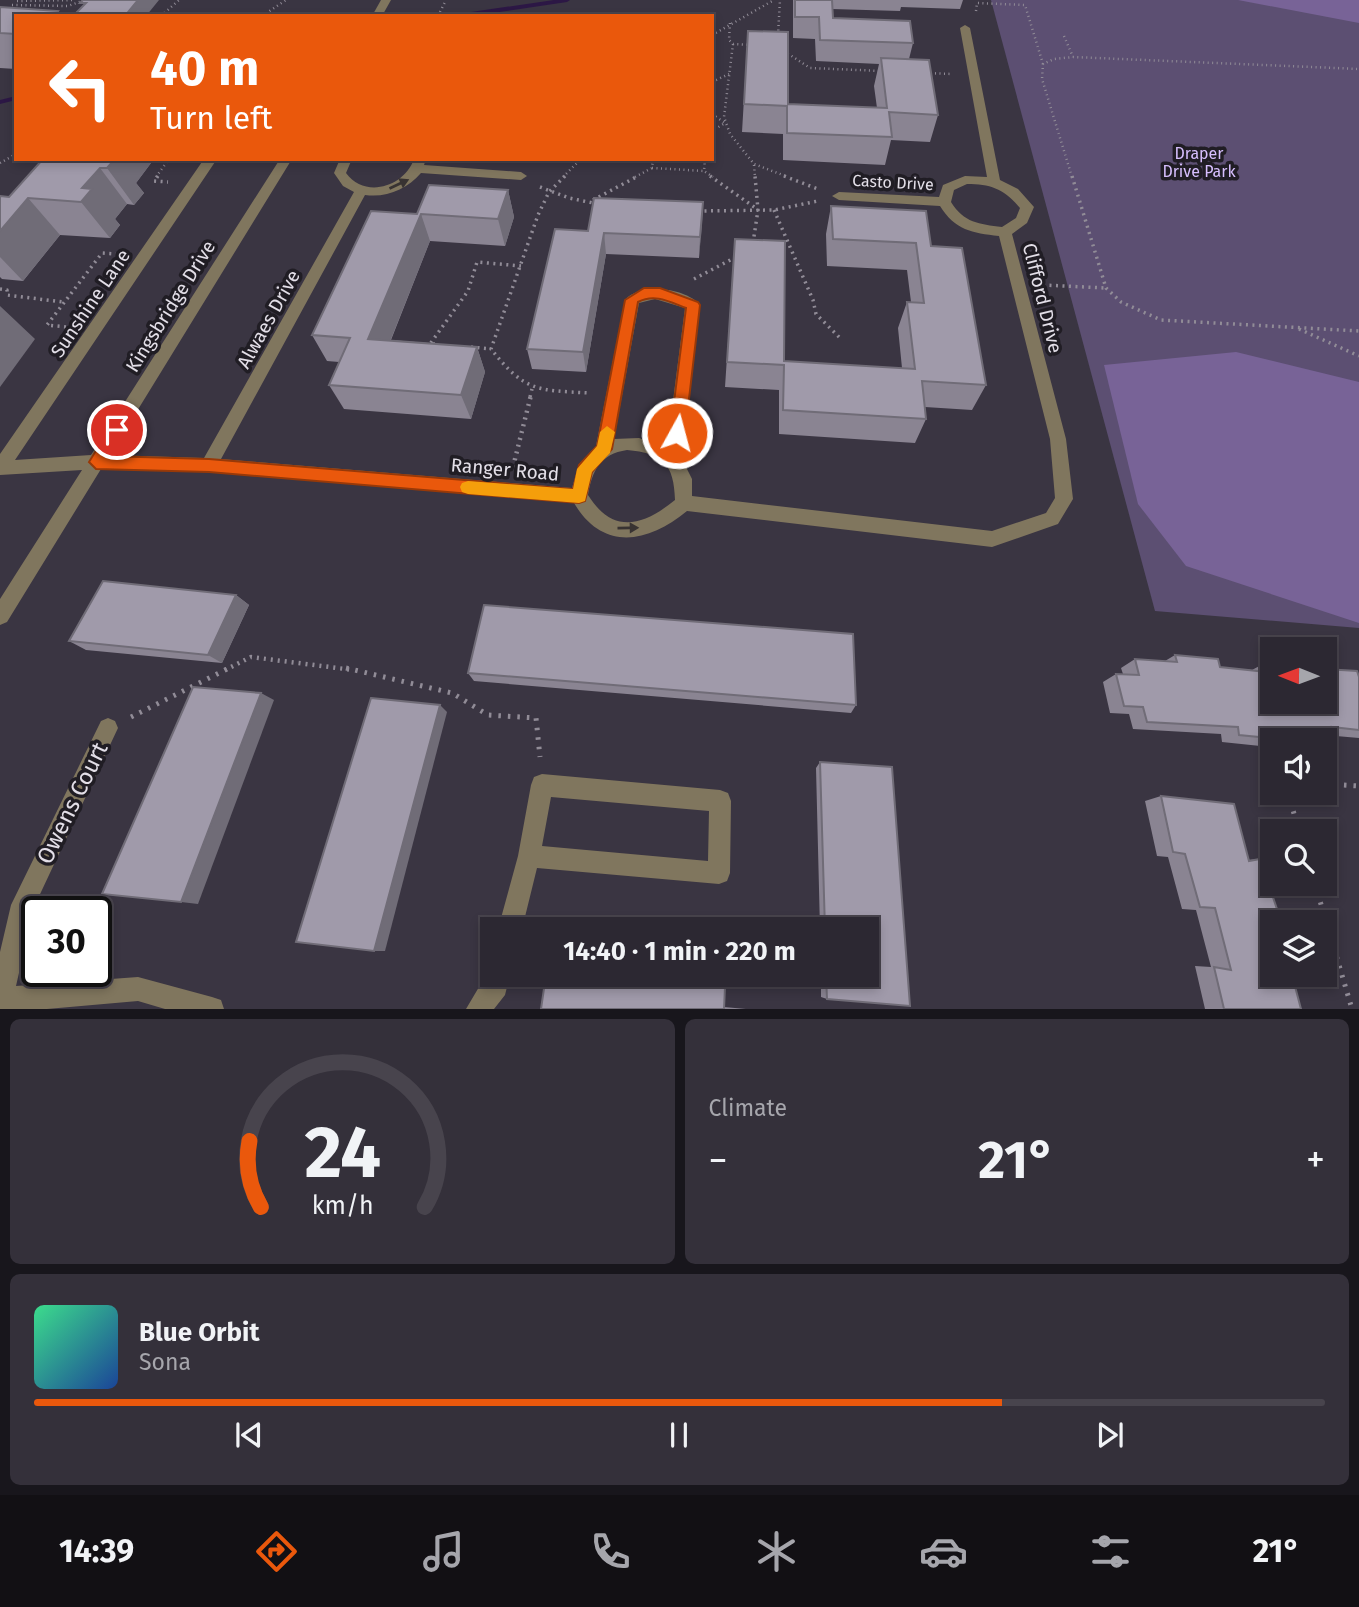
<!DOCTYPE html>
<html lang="en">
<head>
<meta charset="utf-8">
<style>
	:root { --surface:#2c2832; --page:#34303a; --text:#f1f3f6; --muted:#a6a6ac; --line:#48444d; --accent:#ea580c }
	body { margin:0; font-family:"Fira Sans",sans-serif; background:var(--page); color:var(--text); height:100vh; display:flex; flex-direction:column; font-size:26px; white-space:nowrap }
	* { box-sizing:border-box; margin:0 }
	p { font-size:23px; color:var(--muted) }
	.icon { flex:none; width:38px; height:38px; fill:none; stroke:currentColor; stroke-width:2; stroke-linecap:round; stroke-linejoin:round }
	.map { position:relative; height:1009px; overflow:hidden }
	.panel { display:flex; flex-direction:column; gap:10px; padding:10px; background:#18161c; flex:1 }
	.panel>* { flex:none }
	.banner { position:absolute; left:14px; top:14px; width:700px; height:147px; border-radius:0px; box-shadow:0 4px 10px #0003,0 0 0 2px var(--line); background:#ea580c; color:#fff; overflow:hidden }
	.needle { width:46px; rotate:271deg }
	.fabs { position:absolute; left:1260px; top:637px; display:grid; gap:14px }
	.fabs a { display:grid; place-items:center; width:77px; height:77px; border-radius:0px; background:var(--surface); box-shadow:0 4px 10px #0003,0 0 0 2px var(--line); font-size:35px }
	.speed { position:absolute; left:21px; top:896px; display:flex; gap:14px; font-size:35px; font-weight:700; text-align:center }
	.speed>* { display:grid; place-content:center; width:91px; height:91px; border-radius:50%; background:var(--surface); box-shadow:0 4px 10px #0003,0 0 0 2px var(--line); line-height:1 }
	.speed .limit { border:4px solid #111; border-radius:10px; background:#fff; color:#111 }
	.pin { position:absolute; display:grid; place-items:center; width:60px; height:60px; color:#fff; margin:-30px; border:4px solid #fff; border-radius:50%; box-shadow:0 2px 7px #0007 }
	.me { position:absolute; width:77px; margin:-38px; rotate:7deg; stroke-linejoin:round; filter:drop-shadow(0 0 5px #0008) }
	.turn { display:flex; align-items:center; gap:24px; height:147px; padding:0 21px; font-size:32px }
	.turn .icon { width:91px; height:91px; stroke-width:2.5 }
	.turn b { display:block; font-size:49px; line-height:60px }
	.big { font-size:52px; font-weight:700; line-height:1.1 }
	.panel .card { flex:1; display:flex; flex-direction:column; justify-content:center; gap:10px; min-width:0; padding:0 24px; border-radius:10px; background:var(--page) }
	.panel .dial { align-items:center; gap:0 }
	.dial svg { height:182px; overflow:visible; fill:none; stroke:var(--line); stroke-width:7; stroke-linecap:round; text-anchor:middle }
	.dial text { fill:var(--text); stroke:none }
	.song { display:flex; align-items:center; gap:21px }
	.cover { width:84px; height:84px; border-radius:10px; background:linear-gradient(135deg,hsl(150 70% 55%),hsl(220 70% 35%)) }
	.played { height:7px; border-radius:4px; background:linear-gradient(90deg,var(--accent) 75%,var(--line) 75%) }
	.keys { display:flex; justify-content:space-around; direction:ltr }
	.heat { display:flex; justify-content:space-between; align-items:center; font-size:38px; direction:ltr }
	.panel .tiles { flex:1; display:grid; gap:10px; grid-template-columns:1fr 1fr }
	.card:last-child { grid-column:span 2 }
	.trip { position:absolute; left:480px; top:917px; width:399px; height:70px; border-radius:0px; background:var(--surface); box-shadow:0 4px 10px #0003,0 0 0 2px var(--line); font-weight:700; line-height:70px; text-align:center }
	.tab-bar { display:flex; height:112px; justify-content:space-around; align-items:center; background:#121014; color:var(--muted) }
	.tab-bar .icon { width:49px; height:49px }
	.tab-bar .on { color:var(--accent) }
	.tab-bar b { font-size:32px; color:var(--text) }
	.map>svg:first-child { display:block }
	.green { fill:#5c4f72 }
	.forest { fill:#786397 }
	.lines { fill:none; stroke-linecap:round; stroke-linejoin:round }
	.stream { fill:#2c1745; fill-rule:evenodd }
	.path-far3 { stroke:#918c97; stroke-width:2.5; stroke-dasharray:1 3.5; stroke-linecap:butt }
	.path-far2 { stroke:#918c97; stroke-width:3.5; stroke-dasharray:2 4.5; stroke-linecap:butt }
	.path-far1 { stroke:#918c97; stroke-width:4.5; stroke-dasharray:2 5; stroke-linecap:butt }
	.path { stroke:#918c97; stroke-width:5; stroke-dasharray:2.5 7; stroke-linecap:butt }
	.minor { fill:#80765e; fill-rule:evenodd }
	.wall { fill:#8a8492 }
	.shaded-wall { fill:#706c77 }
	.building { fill:#a09aaa; stroke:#706c77; stroke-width:2 }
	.oneway { fill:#383332 }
	.route { fill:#ea580c; stroke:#983908; stroke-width:2 }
	.slow { fill:#f59e0b }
	.labels { text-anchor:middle; stroke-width:7; stroke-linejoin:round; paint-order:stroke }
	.far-park-label { font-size:16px; fill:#d7bffe; stroke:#201d24 }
	.far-street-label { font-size:16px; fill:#e3dfe8; stroke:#201d24 }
	.street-label { font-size:19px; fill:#e3dfe8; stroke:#201d24 }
	.near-street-label { font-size:23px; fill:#e3dfe8; stroke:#201d24 }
</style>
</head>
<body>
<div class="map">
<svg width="1359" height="1009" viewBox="0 0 1359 1009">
	<rect width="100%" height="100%" fill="#3a3542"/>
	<!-- green -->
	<path class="green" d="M991,0H1359V628L1155,611Z"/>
	<!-- forest -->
	<g class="forest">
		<path d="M1238,0H1359V23Z"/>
		<path d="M1236,352L1359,382V623L1186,566L1138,504L1104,365Z"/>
	</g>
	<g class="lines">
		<!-- stream -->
		<g class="stream">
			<path d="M554,0H570L567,2L472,16L468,14L471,12Z"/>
			<path d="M16,96V100L0,104V100Z"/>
		</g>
		<!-- path-far3 -->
		<g class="path-far3">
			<path d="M17,1L75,0"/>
			<path d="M12,5L68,6L85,0"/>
			<path d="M976,11L977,3L1025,5L1043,64"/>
			<path d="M161,16L179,0"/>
			<path d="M262,16L286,0"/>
			<path d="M438,16L446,0"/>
			<path d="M730,23L729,40L733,44L752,45"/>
			<path d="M712,35L774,0"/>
			<path d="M778,35L780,0"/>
			<path d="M1064,36L1073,57"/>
			<path d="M733,44L724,117L730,134L754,164L788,177"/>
			<path d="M784,51L810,68L882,71"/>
			<path d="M926,73L952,74"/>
			<path d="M712,82L729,74"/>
			<path d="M712,114L725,123L712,131"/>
			<path d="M705,159L704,171L713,177"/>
			<path d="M0,163L16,154"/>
			<path d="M754,165L755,177"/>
			<path d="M652,168L704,171"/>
			<path d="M156,177L169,159"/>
			<path d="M563,177L581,159"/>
			<path d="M635,177L652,168L653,159"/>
			<path d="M1072,177L1042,79L1043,64L1054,59L1073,57L1359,69"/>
		</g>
		<!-- path-far2 -->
		<g class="path-far2">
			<path d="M158,176L154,181L168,182"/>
			<path d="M565,176L549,192L538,215L491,349C525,392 537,390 589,393"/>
			<path d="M710,176L757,209"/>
			<path d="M784,176L818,189"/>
			<path d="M1072,176L1106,288L1121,302L1161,320L1359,331"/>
			<path d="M540,187L569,198L598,204"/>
			<path d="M593,200L638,176"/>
			<path d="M774,210L813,300L816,314L842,340"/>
			<path d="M698,211L774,210L818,201"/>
			<path d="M753,243L758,210L755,176"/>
			<path d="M694,279L736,257"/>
			<path d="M1043,285L1106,288"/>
			<path d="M0,289L7,290V295L63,302"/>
			<path d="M66,327L47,325L102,253L116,254"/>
			<path d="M1299,329L1359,356"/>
			<path d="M435,344H430L468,291L477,262L521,266"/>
			<path d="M471,347L491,349"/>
			<path d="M530,397L532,389"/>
		</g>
		<!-- path-far1 -->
		<g class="path-far1">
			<path d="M513,467L531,395"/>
			<path d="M225,670L251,657L353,670"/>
		</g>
		<!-- path -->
		<g class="path">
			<path d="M346,668L452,693L488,715L536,718L540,757"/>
			<path d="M131,717L229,668"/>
			<path d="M1325,784L1359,786"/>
			<path d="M1288,793L1299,831"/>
			<path d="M1315,884L1352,1009"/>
		</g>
		<!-- minor -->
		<g class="minor">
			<path d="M381,0H391L382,16H372Z"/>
			<path d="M965,25L970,28L1000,180L1018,189L1034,207L1027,223L1012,234L1066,439L1073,499L1058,524L992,547L687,511C648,543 603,552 574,503L209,472L101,469L7,622L0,625V599L82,470L0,475V454L204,159H217L15,460L91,455L280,159H292L110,455L204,458L354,192L343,186L334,173L340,159H352L346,173C365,199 404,187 414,159H426L424,165L521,172L527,176L521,180L421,173C407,189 387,198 365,195L221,459L572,488L579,464L596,446L625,300C640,282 686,288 700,305L682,459L692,479V496L992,531L1046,513L1055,498L1050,439L999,236C972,233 955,230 940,206L839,200L832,196L839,192L939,197L943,185L965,176L987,177L960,28ZM967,184C991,184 1004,189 1020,208L1016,218L1002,227C979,224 964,223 951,202L954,190ZM655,299L685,308L667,447L639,438L614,439L639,303ZM627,450C663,453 674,464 675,500C643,526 613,535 588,495C592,471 600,454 627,450Z"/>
			<path d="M108,718L115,721L118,728L34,907L16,986L138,977L212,997L221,1000L224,1009H165L138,1001L47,1009H0V952L11,905L101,721Z"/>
			<path d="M542,774L720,790L728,793L731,801L730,873L727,881L719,884L537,868L522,929H498L518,856L531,785L534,777ZM551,797L709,811L708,861L542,846Z"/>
			<path d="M492,965V975H510L505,995L494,1009H466Z"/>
		</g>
	</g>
	<!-- wall -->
	<g class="wall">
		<path d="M793,0H963L960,9L901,7L900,11L832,9L833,18L913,43L909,59L938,115L930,142L891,140L885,165L783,160V134L742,132L748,31L788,104L877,108L874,86L879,64L816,61L815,39L793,38Z"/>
		<path d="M0,7L58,11L61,16H16V69L0,68Z"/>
		<path d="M43,159H154L136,183L144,193L134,205L127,204L115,219L120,225L110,238L60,235L23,281L2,279L0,277V196L9,197Z"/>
		<path d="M508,190L514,217L505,246L430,241L391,340L477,347L485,372L471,419L344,409L329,385L339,362L327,361L312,335L417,214Z"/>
		<path d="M703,202L699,258L606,254L586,372L532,369L527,349L588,231Z"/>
		<path d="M831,206L931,246L986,385L972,410L925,407L926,419L915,443L779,434V390L725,387L733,266L784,361L902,368L898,328L907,302H911L907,270L827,266L826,234Z"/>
		<path d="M236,595L249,605L222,663L86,650L69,641Z"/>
		<path d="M1175,655L1220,667L1252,670L1263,664L1359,677V738L1336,736V738L1325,741V740H1272V746L1270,747L1222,742L1221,734L1133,729L1129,714L1110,713L1103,682L1116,674H1123L1121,668L1135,659L1165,661Z"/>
		<path d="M468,673L856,705L851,713L474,681Z"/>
		<path d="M820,762L892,767L910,1006L827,999L821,997V975H866V929H820L816,768Z"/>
		<path d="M1161,796L1248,860L1260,859L1278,912L1313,977L1292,976L1301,1009H1205L1195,966L1211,967L1196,910L1182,909L1168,857L1157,856L1145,801Z"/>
		<path d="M546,975H605L723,985L725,987L724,1007L746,1009H541Z"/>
	</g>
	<!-- shaded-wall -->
	<g class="shaded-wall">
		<path d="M138,0H159L146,16H125Z"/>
		<path d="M104,159H154L136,183L144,193L134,205L107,168Z"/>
		<path d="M100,168L127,204L115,219L120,225L110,238L81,202L82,188Z"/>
		<path d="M508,190L514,217L505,246L498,219Z"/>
		<path d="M28,198L60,235L23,281L0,257V231Z"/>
		<path d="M703,202L702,224L699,258L700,237Z"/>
		<path d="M421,214L430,241L381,364L368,339Z"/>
		<path d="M604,233L606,254L586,372L583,352Z"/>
		<path d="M0,306L35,339L0,387Z"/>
		<path d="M477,347L485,372L471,419L461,395Z"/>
		<path d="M236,595L249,605L222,663L208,655Z"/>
		<path d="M261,693L274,700L198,904L181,902Z"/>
		<path d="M440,705L447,712L385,951H374Z"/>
	</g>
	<!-- building -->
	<g class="building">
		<path d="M83,0H138L125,16H68L70,14L76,13L86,3H80Z"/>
		<path d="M795,0H832L833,18L910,21L913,43L820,40L819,17H795Z"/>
		<path d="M0,7L58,11L54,16H16V34L0,33Z"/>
		<path d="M748,31L788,32V104L887,108L881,58L929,60L938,115L889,112L892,137L787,133V106L744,104Z"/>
		<path d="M43,159H115L107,168H100L82,188L92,189L81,202L28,198L0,231V196L9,197Z"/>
		<path d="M429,185L508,190L498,219L421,214L368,339L477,347L461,395L329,385L350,338L312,335L371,211L417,214Z"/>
		<path d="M594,198L703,202L700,237L604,233L583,352L527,349L555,229L588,231Z"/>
		<path d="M831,206L926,211L931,246L962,248L986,385L922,381L926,419L783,410L784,365L727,362L735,239L785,241L784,361L915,369L907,302L924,303L916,243L833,239Z"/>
		<path d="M103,581L236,595L208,655L69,641Z"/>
		<path d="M484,605L853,634L856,705L468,673Z"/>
		<path d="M1175,655L1218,659L1220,667L1267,672L1263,664L1272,665V702H1325V669L1357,671L1359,677V730L1332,727L1336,738L1287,733L1289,740L1239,735L1238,727L1147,722L1143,707L1124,706L1116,674L1139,675L1135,659L1177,662Z"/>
		<path d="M193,687L261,693L181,902L102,894Z"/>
		<path d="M371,698L440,705L374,951L296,942Z"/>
		<path d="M820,762L892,767L910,1006L827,999L826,975H866V929H825Z"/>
		<path d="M1161,796L1234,804L1249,861L1260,859L1278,912L1294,915L1297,922H1272V975H1292L1301,1009H1224L1214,967L1231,970L1215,908L1200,907L1185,854L1173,852Z"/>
		<path d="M546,975H591L725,987L724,1009H541Z"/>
		<path d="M1293,975H1313V977Z"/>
	</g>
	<!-- one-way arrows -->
	<defs><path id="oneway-solid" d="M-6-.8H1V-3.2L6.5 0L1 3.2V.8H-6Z" transform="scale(1.75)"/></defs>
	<g class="oneway">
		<use href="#oneway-solid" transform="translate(399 184) rotate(-25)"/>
		<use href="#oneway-solid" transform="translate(628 528) rotate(-1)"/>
	</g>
	<!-- route -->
	<path class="route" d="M644,288H660L698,302L700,305L685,433L677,439L670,433L686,308C670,302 655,293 638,302L612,449L592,472L585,501L579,503L209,472L96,469L89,462L111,426L117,424L124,430L108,456L209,459L573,489L579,465L597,446L625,300Z"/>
	<!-- slow -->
	<path class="slow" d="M607,426L615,432L610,453L592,472L585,501L579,503L468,494L462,492L460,487L462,483L468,481L573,489L577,469L597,446L600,432Z"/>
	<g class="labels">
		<!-- far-park labels -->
		<g class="far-park-label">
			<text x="1199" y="159">Draper<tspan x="1199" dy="18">Drive Park</tspan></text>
		</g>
		<!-- far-street labels -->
		<g class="far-street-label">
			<text transform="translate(893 182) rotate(3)" y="6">Casto Drive</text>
		</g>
		<!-- street labels -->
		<g class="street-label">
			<text transform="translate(1043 298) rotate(76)" y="7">Clifford Drive</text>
			<text transform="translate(90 303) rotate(-56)" y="7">Sunshine Lane</text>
			<text transform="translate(170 306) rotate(-58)" y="7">Kingsbridge Drive</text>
			<text transform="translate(268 319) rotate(-61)" y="7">Alwaes Drive</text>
			<text transform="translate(505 469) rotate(5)" y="7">Ranger Road</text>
		</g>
		<!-- near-street labels -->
		<g class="near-street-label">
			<text transform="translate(72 803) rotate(-64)" y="8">Owens Court</text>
		</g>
	</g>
</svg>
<div class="fabs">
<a><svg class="needle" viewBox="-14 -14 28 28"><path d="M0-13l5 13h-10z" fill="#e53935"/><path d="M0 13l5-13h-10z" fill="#a6a6ac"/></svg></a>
<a><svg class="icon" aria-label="sound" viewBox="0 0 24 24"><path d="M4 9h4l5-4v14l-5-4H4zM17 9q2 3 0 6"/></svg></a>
<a><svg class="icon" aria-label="search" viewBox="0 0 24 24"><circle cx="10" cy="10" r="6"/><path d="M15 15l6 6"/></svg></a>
<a><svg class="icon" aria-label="layers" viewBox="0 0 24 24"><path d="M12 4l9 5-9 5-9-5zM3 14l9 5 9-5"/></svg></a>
</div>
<div class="speed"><div class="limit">30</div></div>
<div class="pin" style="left:117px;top:430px;background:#d93025"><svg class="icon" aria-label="arrive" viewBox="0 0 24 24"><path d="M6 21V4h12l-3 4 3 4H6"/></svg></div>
<svg class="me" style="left:677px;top:433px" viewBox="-20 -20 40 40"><circle r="17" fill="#ea580c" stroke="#fff" stroke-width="3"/><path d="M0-11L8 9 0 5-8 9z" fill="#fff"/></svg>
<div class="trip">14:40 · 1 min · 220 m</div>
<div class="banner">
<div class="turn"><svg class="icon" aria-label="left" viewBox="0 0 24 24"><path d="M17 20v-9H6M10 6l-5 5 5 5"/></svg><div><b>40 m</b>Turn left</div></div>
</div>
</div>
<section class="panel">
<div class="tiles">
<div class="card dial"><svg viewBox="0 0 100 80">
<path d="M14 69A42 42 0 1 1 86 69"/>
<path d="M14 69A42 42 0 0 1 9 40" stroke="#ea580c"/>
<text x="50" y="56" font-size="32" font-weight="700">24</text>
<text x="50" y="72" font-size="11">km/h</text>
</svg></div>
<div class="card"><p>Climate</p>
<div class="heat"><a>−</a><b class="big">21°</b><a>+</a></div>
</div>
<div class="card">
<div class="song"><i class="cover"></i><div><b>Blue Orbit</b><p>Sona</p></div></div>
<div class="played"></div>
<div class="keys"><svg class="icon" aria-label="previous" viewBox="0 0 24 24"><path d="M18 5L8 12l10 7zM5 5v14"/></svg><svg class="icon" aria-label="pause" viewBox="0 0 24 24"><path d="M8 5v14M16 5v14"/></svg><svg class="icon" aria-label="next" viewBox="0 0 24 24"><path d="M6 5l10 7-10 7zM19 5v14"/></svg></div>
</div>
</div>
</section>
<nav class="tab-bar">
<b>14:39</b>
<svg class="icon on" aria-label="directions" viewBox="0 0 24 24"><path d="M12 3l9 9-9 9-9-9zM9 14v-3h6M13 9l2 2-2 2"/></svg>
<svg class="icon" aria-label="music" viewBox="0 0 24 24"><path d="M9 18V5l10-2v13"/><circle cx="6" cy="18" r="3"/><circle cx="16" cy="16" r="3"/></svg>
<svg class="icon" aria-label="phone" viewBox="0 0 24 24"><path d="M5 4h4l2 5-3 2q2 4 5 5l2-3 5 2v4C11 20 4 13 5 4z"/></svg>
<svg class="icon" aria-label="climate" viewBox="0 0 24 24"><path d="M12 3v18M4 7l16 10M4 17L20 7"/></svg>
<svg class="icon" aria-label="car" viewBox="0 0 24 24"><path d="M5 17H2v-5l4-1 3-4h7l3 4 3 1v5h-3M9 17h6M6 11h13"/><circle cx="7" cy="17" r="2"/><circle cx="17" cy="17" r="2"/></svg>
<svg class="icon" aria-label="filters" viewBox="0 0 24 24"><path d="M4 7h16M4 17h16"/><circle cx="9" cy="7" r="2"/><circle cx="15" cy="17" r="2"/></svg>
<b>21°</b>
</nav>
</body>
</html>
